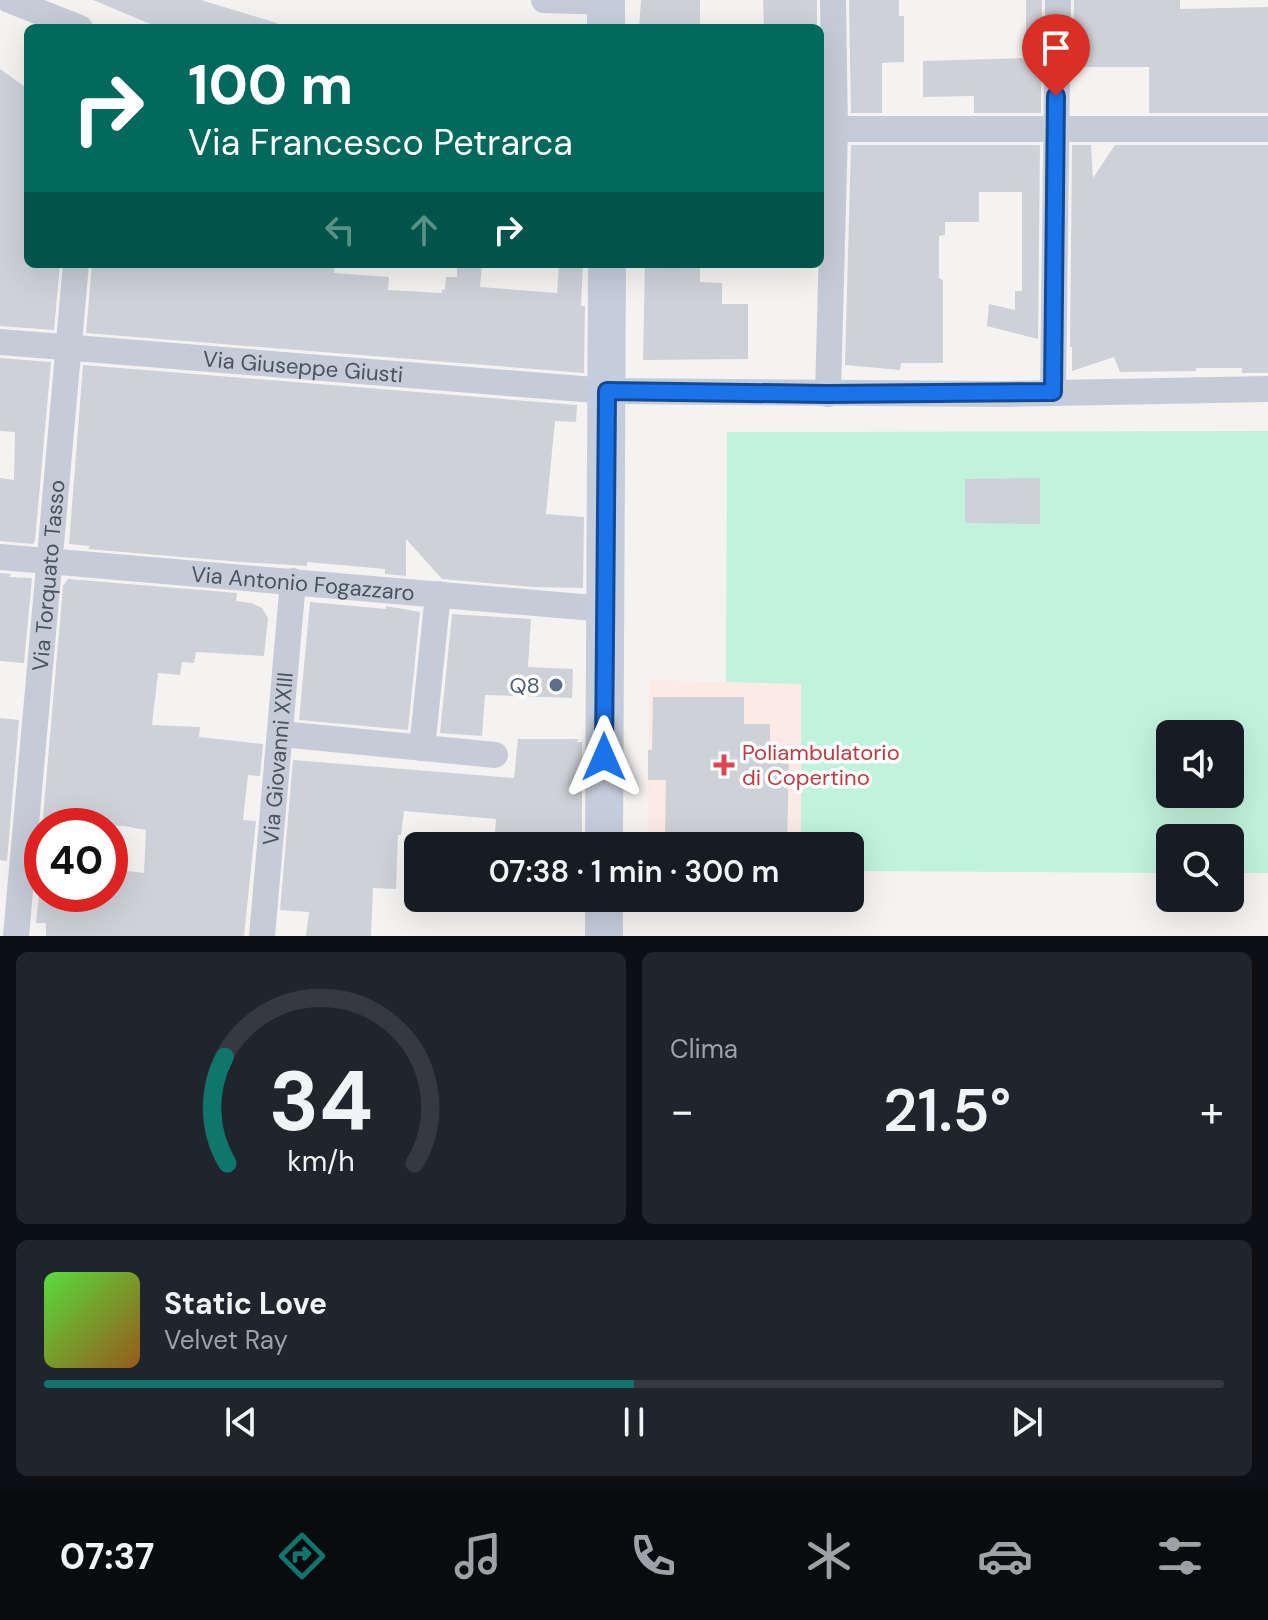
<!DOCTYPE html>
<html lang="it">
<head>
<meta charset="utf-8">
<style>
	:root { --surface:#171b24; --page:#20242c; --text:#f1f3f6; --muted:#9ea1a6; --line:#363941; --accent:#0f766e }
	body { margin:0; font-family:"DM Sans",sans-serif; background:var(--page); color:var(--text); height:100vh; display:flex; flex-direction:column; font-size:30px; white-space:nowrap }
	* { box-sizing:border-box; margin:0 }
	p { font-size:26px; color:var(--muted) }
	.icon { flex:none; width:44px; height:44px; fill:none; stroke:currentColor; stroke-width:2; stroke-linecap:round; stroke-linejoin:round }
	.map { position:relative; height:936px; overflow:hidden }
	.details { display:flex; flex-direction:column; gap:16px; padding:16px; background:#0d0f14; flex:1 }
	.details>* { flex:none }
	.guide { position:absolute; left:24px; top:24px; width:800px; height:244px; border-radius:12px; box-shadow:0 8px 32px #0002; background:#00695c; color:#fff; overflow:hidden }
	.controls { position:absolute; left:1156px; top:720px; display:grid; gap:16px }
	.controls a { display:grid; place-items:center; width:88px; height:88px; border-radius:12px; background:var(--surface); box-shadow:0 8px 32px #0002; font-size:40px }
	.speed { position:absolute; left:24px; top:808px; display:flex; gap:16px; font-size:40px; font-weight:700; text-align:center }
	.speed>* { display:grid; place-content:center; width:104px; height:104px; border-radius:50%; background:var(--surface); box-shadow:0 8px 32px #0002; line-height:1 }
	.speed .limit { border:12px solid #d22; background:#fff; color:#111 }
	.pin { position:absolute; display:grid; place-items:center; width:68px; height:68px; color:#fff; margin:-82px -34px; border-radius:50% 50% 50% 0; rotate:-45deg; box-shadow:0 0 8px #0007 }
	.pin .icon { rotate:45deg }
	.me { position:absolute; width:88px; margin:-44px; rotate:0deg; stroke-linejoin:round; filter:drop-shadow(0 0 6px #0008) }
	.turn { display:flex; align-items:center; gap:28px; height:168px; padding:0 32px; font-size:36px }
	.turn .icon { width:104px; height:104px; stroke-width:2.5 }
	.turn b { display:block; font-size:56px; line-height:68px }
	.lanes { display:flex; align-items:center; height:76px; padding:0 32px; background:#0003; justify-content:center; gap:40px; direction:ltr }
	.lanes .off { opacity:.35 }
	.big { font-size:60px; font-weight:600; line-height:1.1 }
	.details .card { flex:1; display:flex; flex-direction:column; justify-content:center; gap:12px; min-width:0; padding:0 28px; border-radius:12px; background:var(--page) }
	.details .dial { align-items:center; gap:0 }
	.dial svg { height:208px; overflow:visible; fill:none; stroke:var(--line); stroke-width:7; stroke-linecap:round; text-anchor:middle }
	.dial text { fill:var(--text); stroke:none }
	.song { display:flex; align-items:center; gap:24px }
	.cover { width:96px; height:96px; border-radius:12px; background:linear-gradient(135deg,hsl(110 70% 55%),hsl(30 70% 35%)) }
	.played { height:8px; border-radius:4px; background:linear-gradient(90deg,var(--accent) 50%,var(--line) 50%) }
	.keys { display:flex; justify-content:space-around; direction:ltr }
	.heat { display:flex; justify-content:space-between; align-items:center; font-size:44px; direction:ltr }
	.details .tiles { flex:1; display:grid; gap:16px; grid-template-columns:1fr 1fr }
	.card:last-child { grid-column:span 2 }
	.trip { position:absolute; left:404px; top:832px; width:460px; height:80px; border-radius:12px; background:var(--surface); box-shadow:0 8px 32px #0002; font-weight:600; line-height:80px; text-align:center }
	.dock { display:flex; height:128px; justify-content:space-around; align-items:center; background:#090b0e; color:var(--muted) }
	.dock .icon { width:56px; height:56px }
	.dock .current { color:var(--accent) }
	.dock b { font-size:36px; color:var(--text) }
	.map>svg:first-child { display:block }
	.medical { fill:#fceae5 }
	.green { fill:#c1f2dc; fill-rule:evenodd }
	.building { fill:#ced1d8 }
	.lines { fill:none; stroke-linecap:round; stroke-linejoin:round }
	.street { stroke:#c6ccd7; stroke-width:26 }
	.secondary { stroke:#c5ccdb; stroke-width:38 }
	.route-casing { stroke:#114b97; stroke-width:20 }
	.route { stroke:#1a73e8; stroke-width:14 }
	.service-dot { fill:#5c6f8a; stroke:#fff; stroke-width:3 }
	.health-dot { fill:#e0444e; stroke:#fff; stroke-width:3 }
	.labels { text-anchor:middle; stroke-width:7; stroke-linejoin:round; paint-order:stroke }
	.street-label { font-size:22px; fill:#495261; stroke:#fff }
	.service-label { font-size:22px; fill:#4e5e75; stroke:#fff; text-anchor:end }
	.health-label { font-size:22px; fill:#be3a42; stroke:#fff; text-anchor:start }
</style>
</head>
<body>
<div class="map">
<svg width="1268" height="936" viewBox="0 0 1268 936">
	<rect width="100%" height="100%" fill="#f5f3f2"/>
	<!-- medical -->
	<path class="medical" d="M649,680L801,684V846H648Z"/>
	<!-- green -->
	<path class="green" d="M1268,431V873H1230V838H1170V873L850,871V846H801V684L726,682L727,432ZM1170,734H1230V794H1170Z"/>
	<!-- building -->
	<g class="building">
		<path d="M93,0H201L277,23L276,28H160Z"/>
		<path d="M641,0H700V28H639Z"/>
		<path d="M763,0H817V28H764Z"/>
		<path d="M849,0H899V16H904V62L882,63V113H851Z"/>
		<path d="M1026,0H1042L1041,113H974V96L923,97V61L1026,58Z"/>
		<path d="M1074,0H1180V9L1268,7V113H1149V67H1073Z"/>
		<path d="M0,69L28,89V264H60L54,330L0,326Z"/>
		<path d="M851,145H1040L1038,339L987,326L989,304L1015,310V291H1022V192H979V222H945V235L939,236V278L943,280V363H901L900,370L845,365Z"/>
		<path d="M1072,145H1091L1093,178L1115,145H1268V373H1242V368H1196V371L1120,372L1114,357L1072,371V347H1070Z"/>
		<path d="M92,264H335L334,273L389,277L388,290L442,293V289L445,290L446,277H457V264H482L480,287L557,293L559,264H583L581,306H585L584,373L86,333Z"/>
		<path d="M645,264H700V282L722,283V304H748V359L643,360Z"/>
		<path d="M0,358L51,362L35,541L33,544L0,541V478L14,480L15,432L0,431Z"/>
		<path d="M83,365L577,405L576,422L555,421L546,514L584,517L583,588L532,587L442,579L406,539V576L385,574V569L307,562V566L241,562L88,549L90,546L69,544Z"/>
		<path d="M1040,478V524L965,523V479Z"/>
		<path d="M0,573L11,574L9,577L32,578L24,663L0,661Z"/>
		<path d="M68,579L237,593L236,601L251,603L262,608L268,618L264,656L196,652L194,663L182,662L180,675L158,673L152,725L200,727L199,737L263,744L260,776L248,775L243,820L256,821L244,936H46V923H36L39,894H110V869L144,873L146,830L124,826H42V863H39L63,586Z"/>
		<path d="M310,602L386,609V606L420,612L408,730L299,720Z"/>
		<path d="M452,614L531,619L528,667L573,669L572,698L485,695L482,736L440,733Z"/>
		<path d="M653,697H744V724H770V757H789L787,846H743V835L665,834L666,780H648V750H652Z"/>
		<path d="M0,718L19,720L7,861L0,860Z"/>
		<path d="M518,739H578L577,742H582V838H577V846H494L496,819L404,811L401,835H398L396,889L373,888L371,936H306L309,912L280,910L293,760L514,778Z"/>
	</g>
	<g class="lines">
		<!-- street -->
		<g class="street">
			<path d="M9,0L80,28"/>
			<path d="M544,0L606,2"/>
			<path d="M820,129H1268"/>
			<path id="s1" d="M0,342L607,391L1003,394L1268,389"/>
			<path d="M1053,392L1058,0"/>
			<path d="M828,394L835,130L833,0"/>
			<path id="s2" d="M0,557L605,609"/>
			<path d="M281,734L495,755"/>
			<path d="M422,748L438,594"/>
			<path id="s3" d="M16,936L76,264"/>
			<path id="s4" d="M262,936L293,581"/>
		</g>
		<!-- secondary -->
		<g class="secondary">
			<path d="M606,28V0"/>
			<path d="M604,846L607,264"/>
			<path d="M604,936V898"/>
		</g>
	</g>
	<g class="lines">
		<!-- route casing -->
		<g class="route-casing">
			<path id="route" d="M604,757L607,391L828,394L1053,392L1056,96"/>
		</g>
		<!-- route -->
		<use href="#route" class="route"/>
	</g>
	<!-- markers -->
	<circle class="service-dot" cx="556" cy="685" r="8"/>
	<path class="health-dot" d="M720 753h8v8h8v8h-8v8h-8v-8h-8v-8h8z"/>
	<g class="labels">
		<!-- street labels -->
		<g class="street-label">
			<text dy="8" stroke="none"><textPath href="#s1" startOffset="304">Via Giuseppe Giusti</textPath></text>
			<text dy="8" stroke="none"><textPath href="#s3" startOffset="362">Via Torquato Tasso</textPath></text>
			<text dy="8" stroke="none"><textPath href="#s2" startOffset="304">Via Antonio Fogazzaro</textPath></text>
			<text dy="8" stroke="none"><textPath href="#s4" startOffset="178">Via Giovanni XXIII</textPath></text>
		</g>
		<!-- service labels -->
		<g class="service-label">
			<text x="540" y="693">Q8</text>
		</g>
		<!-- health labels -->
		<g class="health-label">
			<text x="742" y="760">Poliambulatorio<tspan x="742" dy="25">di Copertino</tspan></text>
		</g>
	</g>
</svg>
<div class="controls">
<a><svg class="icon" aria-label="sound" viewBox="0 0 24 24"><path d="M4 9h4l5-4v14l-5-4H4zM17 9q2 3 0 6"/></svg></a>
<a><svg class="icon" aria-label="search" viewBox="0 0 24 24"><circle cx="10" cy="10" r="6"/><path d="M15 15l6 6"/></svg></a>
</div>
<div class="speed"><div class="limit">40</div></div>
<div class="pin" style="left:1056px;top:96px;background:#d93025"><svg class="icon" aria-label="arrive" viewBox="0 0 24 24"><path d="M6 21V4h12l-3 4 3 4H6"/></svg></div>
<svg class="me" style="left:604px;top:757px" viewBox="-20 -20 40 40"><path d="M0-17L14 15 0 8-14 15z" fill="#1a73e8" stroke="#fff" stroke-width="4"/></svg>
<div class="trip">07:38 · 1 min · 300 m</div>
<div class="guide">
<div class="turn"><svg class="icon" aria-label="right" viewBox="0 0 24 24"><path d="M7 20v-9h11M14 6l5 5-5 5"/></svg><div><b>100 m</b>Via Francesco Petrarca</div></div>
<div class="lanes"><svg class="icon off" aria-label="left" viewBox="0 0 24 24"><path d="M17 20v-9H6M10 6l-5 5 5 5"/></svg><svg class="icon off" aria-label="ahead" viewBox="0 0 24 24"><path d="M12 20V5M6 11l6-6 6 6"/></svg><svg class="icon" aria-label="right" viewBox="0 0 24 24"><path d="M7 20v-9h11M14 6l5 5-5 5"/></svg></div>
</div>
</div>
<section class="details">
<div class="tiles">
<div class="card dial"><svg viewBox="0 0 100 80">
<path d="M14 69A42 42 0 1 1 86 69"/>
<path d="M14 69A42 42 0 0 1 13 28" stroke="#0f766e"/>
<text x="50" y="56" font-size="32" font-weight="700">34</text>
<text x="50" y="72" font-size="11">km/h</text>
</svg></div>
<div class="card"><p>Clima</p>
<div class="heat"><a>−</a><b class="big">21.5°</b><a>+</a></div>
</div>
<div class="card">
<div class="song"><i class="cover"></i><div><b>Static Love</b><p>Velvet Ray</p></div></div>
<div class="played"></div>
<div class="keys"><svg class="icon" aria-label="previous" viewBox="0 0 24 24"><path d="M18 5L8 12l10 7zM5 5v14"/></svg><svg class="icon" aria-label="pause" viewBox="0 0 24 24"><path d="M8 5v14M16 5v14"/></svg><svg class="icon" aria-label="next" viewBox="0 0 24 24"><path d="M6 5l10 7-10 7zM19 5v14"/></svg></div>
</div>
</div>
</section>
<nav class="dock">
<b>07:37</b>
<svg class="icon current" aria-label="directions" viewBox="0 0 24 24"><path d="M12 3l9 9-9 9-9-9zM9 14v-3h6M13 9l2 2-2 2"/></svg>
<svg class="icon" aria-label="music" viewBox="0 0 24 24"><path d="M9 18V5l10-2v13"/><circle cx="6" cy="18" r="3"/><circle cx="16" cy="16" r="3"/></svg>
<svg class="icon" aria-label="phone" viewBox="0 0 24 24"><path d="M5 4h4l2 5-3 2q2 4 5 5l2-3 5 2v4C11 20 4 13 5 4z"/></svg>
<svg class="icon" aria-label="climate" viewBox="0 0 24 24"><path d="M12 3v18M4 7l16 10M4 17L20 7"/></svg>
<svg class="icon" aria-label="car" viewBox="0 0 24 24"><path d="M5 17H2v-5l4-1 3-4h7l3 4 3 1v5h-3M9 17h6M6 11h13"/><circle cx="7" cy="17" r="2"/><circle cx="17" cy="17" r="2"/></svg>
<svg class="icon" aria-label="filters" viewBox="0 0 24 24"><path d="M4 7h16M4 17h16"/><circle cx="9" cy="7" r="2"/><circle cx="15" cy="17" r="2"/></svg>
</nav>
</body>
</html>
